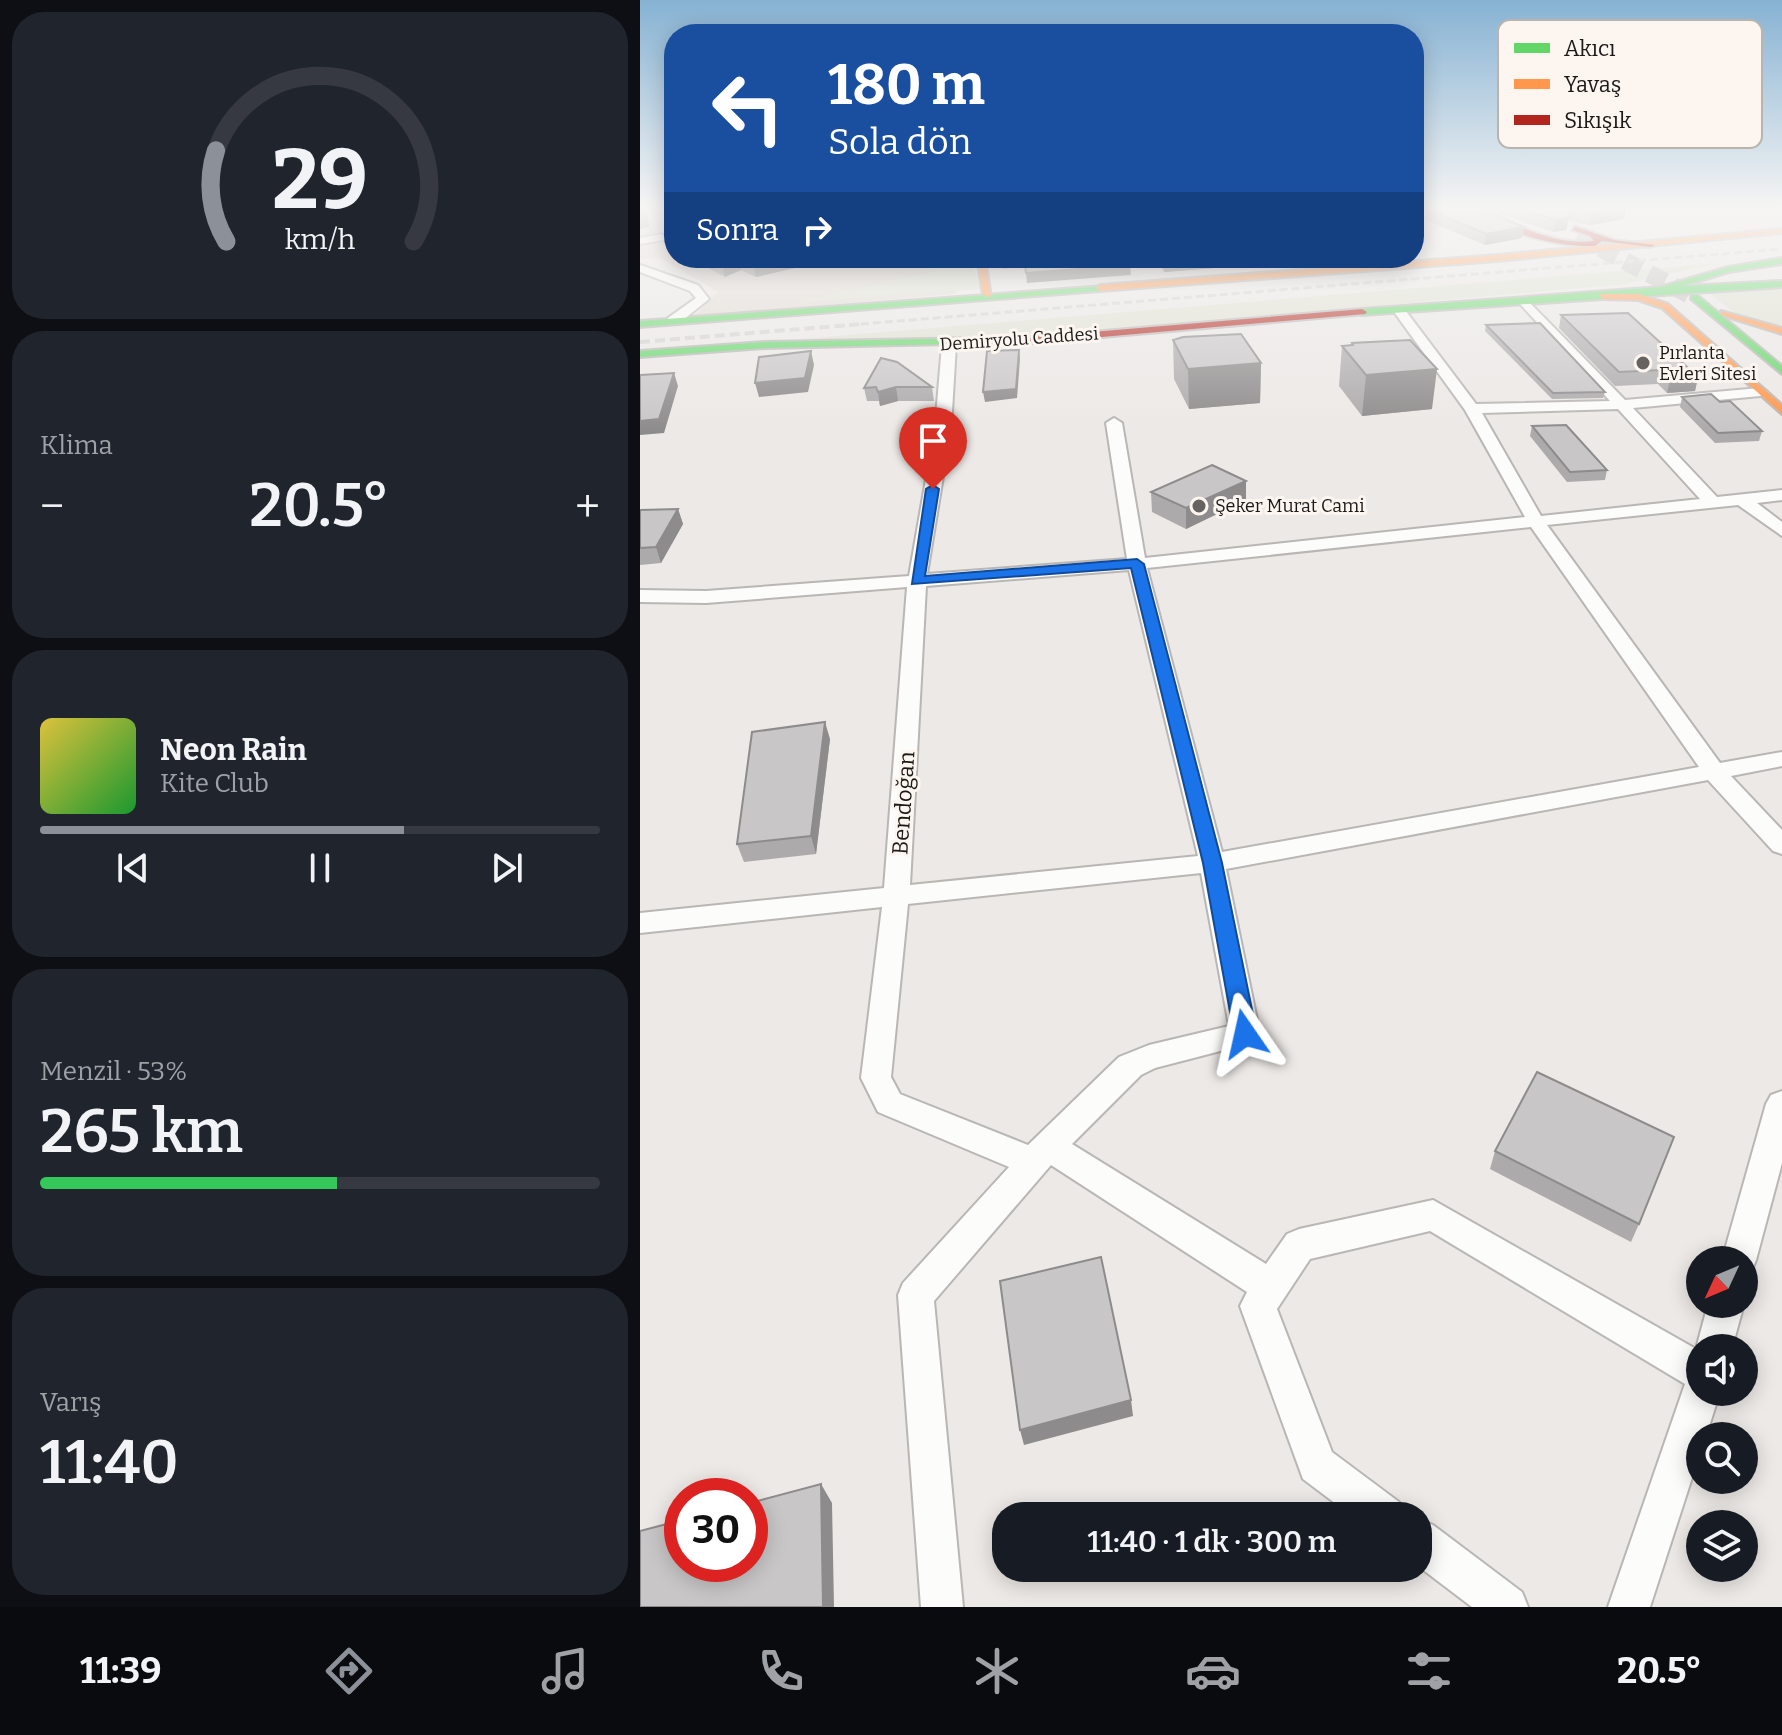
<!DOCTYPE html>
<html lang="tr">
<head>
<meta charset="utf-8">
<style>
	:root { --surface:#171b24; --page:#20242c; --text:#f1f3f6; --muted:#9ea1a6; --line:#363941; --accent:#8c9099 }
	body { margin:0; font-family:Bitter,serif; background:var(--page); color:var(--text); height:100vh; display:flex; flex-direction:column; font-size:30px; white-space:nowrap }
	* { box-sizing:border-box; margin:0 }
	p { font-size:26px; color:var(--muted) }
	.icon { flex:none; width:44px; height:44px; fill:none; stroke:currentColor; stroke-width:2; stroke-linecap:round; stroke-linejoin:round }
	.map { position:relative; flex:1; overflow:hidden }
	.side { display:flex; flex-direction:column; gap:12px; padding:12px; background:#0d0f14; width:640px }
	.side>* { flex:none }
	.banner { position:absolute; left:24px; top:24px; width:760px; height:244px; border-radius:32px; box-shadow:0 4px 20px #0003; background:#1a4fa0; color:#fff; overflow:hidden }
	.needle { width:52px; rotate:226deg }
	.buttons { position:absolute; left:1046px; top:1246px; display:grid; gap:16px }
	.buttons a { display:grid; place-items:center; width:72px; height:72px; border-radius:50%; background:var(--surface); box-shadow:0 4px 20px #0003; font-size:40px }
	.speed { position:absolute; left:24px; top:1478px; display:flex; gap:16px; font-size:40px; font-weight:700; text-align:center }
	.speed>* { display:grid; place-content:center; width:104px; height:104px; border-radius:50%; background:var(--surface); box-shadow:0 4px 20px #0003; line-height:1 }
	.speed .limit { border:12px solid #d22; background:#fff; color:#111 }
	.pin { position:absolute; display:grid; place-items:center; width:68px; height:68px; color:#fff; margin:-82px -34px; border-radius:50% 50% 50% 0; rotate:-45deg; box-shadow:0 0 8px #0007 }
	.pin .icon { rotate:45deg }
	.me { position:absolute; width:88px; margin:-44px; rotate:349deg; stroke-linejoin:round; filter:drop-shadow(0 0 6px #0008) }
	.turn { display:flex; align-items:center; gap:28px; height:168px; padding:0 32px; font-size:36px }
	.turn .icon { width:104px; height:104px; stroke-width:2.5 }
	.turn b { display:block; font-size:56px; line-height:68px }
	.then { display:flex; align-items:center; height:76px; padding:0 32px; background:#0003; gap:16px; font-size:30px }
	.big { font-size:60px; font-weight:600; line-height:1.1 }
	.side .tile { flex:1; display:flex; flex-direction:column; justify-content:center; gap:12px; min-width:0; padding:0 28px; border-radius:32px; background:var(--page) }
	.side .dial { align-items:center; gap:0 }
	.dial svg { height:208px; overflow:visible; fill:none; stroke:var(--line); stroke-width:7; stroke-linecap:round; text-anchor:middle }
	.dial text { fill:var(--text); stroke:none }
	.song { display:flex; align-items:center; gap:24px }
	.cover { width:96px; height:96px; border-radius:12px; background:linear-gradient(135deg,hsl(50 70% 55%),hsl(130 70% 35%)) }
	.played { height:8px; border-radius:4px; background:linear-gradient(90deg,var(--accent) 65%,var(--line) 65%) }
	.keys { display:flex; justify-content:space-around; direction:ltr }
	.heat { display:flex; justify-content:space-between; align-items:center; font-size:44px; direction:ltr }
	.charge { height:12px; border-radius:6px; background:linear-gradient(90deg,#34c759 53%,var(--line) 0) }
	.trip { position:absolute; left:352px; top:1502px; width:440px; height:80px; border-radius:32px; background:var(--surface); box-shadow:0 4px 20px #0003; font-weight:600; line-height:80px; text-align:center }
	.dock { display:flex; height:128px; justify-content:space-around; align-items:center; background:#090b0e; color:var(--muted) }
	.dock .icon { width:56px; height:56px }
	.dock .current { color:var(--accent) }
	.dock b { font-size:36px; color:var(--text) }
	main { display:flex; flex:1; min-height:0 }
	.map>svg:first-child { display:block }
	.built { fill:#e2d9d2 }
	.green { fill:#dfe1d2 }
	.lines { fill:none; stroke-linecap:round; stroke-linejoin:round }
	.primary-tunnel { stroke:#c2c0bd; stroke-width:18; stroke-dasharray:18 9; stroke-linecap:butt }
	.street-casing { stroke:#b9b6b4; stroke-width:4 }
	.fast-casing { stroke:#b9b6b4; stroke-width:4 }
	.slow-casing { stroke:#b9b6b4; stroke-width:4 }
	.jam-casing { stroke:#b9b6b4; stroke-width:4 }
	.street { fill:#fcfcfb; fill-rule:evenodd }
	.fast { fill:#63d668; fill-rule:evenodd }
	.slow { fill:#ff974d; fill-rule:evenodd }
	.jam { fill:#b3261e; fill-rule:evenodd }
	.rail-far1 { stroke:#d2d1d0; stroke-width:3; stroke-dasharray:8 4; stroke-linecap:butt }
	.rail { stroke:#d2d1d0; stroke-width:4; stroke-dasharray:10 5; stroke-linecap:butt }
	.wall { fill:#adaaab }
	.shaded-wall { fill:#8d8b8b }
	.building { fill:#c9c6c7; stroke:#8d8b8b; stroke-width:2 }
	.route { fill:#1a73e8; stroke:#114b97; stroke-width:2 }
	.poi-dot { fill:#656260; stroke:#fdf6f0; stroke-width:3 }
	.labels { text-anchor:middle; stroke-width:6; stroke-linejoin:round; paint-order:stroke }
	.far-street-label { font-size:18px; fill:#1c1a18; stroke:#fdf6f0 }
	.far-poi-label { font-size:18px; fill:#1c1a18; stroke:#fdf6f0; text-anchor:start }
	.street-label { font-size:22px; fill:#1c1a18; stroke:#fdf6f0 }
	.key { fill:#fdf6f0; stroke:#bab4af; stroke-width:2 }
	.key-label { font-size:22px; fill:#1c1a18 }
</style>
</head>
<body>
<main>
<section class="side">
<div class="tile dial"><svg viewBox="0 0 100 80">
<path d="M14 69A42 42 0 1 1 86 69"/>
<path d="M14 69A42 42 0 0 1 10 34" stroke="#8c9099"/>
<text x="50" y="56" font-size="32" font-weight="700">29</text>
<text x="50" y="72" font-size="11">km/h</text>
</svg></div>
<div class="tile"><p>Klima</p>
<div class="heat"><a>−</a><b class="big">20.5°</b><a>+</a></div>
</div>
<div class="tile">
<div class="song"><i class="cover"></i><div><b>Neon Rain</b><p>Kite Club</p></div></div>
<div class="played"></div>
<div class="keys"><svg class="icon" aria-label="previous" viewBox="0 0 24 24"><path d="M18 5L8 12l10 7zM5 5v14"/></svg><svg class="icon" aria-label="pause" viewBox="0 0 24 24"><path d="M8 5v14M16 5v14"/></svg><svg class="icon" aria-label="next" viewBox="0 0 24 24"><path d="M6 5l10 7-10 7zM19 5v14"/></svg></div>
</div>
<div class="tile"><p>Menzil · 53%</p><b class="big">265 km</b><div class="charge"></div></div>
<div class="tile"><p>Varış</p><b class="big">11:40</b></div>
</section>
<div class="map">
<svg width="1142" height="1607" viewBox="0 0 1142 1607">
	<rect width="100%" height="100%" fill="#ece9e6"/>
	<!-- built -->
	<path class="built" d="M0,207H34V258H325L336,280L314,294L54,316L78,292L21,258L0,259Z"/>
	<!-- green -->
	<g class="green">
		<path d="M287,258H323L332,264L341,289L159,302L295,271L273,260Z"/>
		<path d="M1078,263L985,284L359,340L160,339Z"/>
		<path d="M1142,286V328L1095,313L1065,290Z"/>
	</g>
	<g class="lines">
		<!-- primary-tunnel -->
		<path class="primary-tunnel" d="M937,236L1054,297"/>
		<!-- street casing -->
		<g class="street-casing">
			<g id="street">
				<path d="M16,207L34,209V216L17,209Z"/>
				<path d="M807,207H832L774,219V213Z"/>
				<path d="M34,232V238L0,244V238Z"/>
				<path d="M389,258H428L364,267L358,264Z"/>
				<path d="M0,265L58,285L69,299L38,324H28V318L56,298L50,291L0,272Z"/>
				<path d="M885,298L985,400L1120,388L1127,392L1120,396L993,408L1077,497L1142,490V500L1117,503L1142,522V536L1098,505L907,525L1080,763L1142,752V766L1091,776L1142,830V854L1133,851L1068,780L586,869L620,1034L615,1042L515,1068L501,1075L432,1144L626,1264L647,1234L659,1229L793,1200L1056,1349L1068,1304H1104L1092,1348H1060V1392H1080L1066,1436H1060V1453L1010,1607H968L1045,1384L790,1231L670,1259L637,1309L692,1452L759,1502L765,1516H712L663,1479L600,1306L607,1292L411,1165L294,1301L323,1607H281L258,1295L263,1283L369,1167L238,1112L221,1078L242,907L0,933V913L244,888L267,587L66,603L0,602V590L66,591L269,576L295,428L302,345L309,341L316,345L311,428L287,574L487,559L466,423L474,418L482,423L505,558L885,517L825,410L752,309L762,306L836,404L970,401L881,305L879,302ZM978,409L1060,499L901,516L842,413ZM891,527L1059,767L582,852L507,568ZM489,570L558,856L270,885L286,586ZM561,873L589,1026L509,1045L479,1057L388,1145L260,1094L251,1077L268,904Z"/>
				<path d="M1142,1091V1163L1116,1260L1111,1272L1104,1274V1260H1082L1126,1104L1131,1095Z"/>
				<path d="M778,1519L793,1525L882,1592L888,1607H832L778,1566Z"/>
			</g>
		</g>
		<!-- fast casing -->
		<g class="fast-casing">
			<g id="fast">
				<path d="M1142,258V264L1089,272L1043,286L1142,281V287L722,315L717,312L722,309L1020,287L1088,267Z"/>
				<path d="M463,286L460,291L0,327V321Z"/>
				<path d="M1051,295H1057L1142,366V374L1051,299Z"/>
				<path d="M393,337L396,338V342L125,348L0,357V351L125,342Z"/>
			</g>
		</g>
		<!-- slow casing -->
		<g class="slow-casing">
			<g id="slow">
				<path d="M1142,229V233L857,261L460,291L456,288L460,285L857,255Z"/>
				<path d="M337,258H345L351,297L343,295Z"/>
				<path d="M959,294H999L1028,304L1142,405V414L1022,308L998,300L962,299Z"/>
				<path d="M1081,311L1142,328V334L1081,315Z"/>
			</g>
		</g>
		<!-- jam casing -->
		<g class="jam-casing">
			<g id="jam">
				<path d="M824,207C840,207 853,215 867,221C894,233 924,245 954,241L950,236L932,230L935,226L974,240L1015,245L1011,247L962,241L955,246C910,247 862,231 824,207Z"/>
				<path d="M722,309L727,312L725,314L393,343L388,340L393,337Z"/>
			</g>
		</g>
		<!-- street -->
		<use href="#street" class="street"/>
		<!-- fast -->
		<use href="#fast" class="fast"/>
		<!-- slow -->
		<use href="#slow" class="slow"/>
		<!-- jam -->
		<use href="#jam" class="jam"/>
		<!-- rail-far1 -->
		<path class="rail-far1" d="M197,326L1142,249"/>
		<!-- rail -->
		<path class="rail" d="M0,342L222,324"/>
	</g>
	<!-- wall -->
	<g class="wall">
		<path d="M842,207H986L984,219L950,225L928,221L926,230L913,232Z"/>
		<path d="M787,209L884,227L882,238L845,245L786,220Z"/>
		<path d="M34,232V250L26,246L23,234Z"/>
		<path d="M49,258H153L155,268L116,277L101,270L85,277Z"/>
		<path d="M516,258H663V261L524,272Z"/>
		<path d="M921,315L1058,377L1055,391L1027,393L1018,384L975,386L919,328Z"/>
		<path d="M846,325L965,392L963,398L912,399L845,331Z"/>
		<path d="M533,340L621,363L620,403L549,409L534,379Z"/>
		<path d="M712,343L792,409L722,416L699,386L702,346H711Z"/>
		<path d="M241,358L292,387L294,401H258L240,406L239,401H227L224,388Z"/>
		<path d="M1042,397L1080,402L1122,431L1119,441L1075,443L1040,407Z"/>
		<path d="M892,426L967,470L965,480L927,482L890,436Z"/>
		<path d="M511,492L606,500L546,529L512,512Z"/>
		<path d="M38,509L43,524L21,563L0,565V510Z"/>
		<path d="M190,739L176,854L104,862L97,844Z"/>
		<path d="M855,1151L999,1224L991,1242L850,1169Z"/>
	</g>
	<!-- shaded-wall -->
	<g class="shaded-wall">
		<path d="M0,207H4L10,227L0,229Z"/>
		<path d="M774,207H794L774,212Z"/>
		<path d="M983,207H986L984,219L950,225L952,213Z"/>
		<path d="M931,209L926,230L913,232L915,220Z"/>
		<path d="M884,227L882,238L845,245L846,234Z"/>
		<path d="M98,258L101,270L85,277L82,265Z"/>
		<path d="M146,258H153L155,268L116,277L113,265Z"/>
		<path d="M584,258H663V261L524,272V262Z"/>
		<path d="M490,265L491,275L387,283L386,273Z"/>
		<path d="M379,350L380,359L377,398L345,402L343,392Z"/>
		<path d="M171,351L174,365L168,392L119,397L115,383Z"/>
		<path d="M621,363L620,403L549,409L548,369Z"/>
		<path d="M797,369L792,409L722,416L726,375Z"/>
		<path d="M34,373L38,386L24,433L0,435V421Z"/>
		<path d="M1058,377L1055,391L1027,393L1030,379Z"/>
		<path d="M256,387L258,401L240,406L238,392Z"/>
		<path d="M606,481V500L546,529V508Z"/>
		<path d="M38,509L43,524L21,563L16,547Z"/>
		<path d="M185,722L190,739L176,854L171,836Z"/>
		<path d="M491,1400L493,1416L384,1445L380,1430Z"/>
		<path d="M181,1484L192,1503L194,1607H183Z"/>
	</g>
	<!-- building -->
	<g class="building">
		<path d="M796,207H838L884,227L846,234L787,209Z"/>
		<path d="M878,207H983L952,213L931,209L928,217L915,220Z"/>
		<path d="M34,232V240L23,234Z"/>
		<path d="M69,258H97L82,265Z"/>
		<path d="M98,258H146L113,265Z"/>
		<path d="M384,258H478L490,265L386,273Z"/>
		<path d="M521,258H584L524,262Z"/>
		<path d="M988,313L1058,377L1030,379L1021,370L979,372L921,315Z"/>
		<path d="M900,323L965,392L913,393L846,325Z"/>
		<path d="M601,334L621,363L548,369L533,340L543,337Z"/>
		<path d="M770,340L797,369L726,375L702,346L713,345L712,343Z"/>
		<path d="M379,350L376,389L343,392L347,351Z"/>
		<path d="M171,351L165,378L115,383L119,357Z"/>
		<path d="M241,358L257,362L292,387H256L238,392L236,387L224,388Z"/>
		<path d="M34,373L19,419L0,421V375Z"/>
		<path d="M1071,394L1080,402L1090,401L1122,431L1078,433L1042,397Z"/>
		<path d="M926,425L967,470L930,472L892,426Z"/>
		<path d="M572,465L606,481L546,508L511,492Z"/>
		<path d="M38,509L16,547L0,548V510Z"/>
		<path d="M185,722L171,836L97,844L112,732Z"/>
		<path d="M897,1072L1034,1137L999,1224L855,1151Z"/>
		<path d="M461,1257L491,1400L380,1430L360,1281Z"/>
		<path d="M181,1484L183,1607H0V1531L42,1520V1564H110V1503Z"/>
	</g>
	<!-- sky -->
	<linearGradient id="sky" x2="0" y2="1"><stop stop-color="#86b2d3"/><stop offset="0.48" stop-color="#f6f5f4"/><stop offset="1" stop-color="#f6f5f4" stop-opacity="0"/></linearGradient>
	<rect width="1142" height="432" fill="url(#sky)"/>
	<!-- route -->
	<path class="route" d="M293,485L299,489L285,576L497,559L504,564L582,863L617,1034L613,1041H598L594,1034L563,863L491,568L272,584L286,489Z"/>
	<!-- markers -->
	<g class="poi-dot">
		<circle cx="1003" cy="363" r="8"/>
		<circle cx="559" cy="506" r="8"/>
	</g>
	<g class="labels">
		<!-- far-street labels -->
		<g class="far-street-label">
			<text transform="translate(379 339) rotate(-4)" y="6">Demiryolu Caddesi</text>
		</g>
		<!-- far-poi labels -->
		<g class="far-poi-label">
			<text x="1019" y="359">Pırlanta<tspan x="1019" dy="21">Evleri Sitesi</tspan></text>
			<text x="575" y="512">Şeker Murat Cami</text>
		</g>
		<!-- street labels -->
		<g class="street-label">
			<text transform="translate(263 803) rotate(-86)" y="8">Bendoğan</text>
		</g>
	</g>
	<!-- legend -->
	<rect x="858" y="20" width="264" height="128" rx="12" class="key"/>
	<rect x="874" y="43" width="36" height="10" fill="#63d668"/>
	<rect x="874" y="79" width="36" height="10" fill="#ff974d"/>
	<rect x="874" y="115" width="36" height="10" fill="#b3261e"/>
	<g class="key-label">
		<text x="924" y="56">Akıcı</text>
		<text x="924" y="92">Yavaş</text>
		<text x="924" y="128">Sıkışık</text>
	</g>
</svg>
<div class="buttons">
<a><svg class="needle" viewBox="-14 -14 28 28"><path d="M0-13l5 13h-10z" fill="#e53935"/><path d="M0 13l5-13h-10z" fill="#9ea1a6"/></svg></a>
<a><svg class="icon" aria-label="sound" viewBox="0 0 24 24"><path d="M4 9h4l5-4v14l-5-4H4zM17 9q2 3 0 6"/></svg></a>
<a><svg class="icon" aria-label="search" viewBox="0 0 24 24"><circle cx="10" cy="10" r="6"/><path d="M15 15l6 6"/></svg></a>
<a><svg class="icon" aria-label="layers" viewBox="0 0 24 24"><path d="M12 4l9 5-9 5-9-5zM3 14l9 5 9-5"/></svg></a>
</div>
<div class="speed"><div class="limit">30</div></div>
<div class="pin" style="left:293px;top:489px;background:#d93025"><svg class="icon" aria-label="arrive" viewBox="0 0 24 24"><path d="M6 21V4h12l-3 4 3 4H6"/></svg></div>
<svg class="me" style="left:605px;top:1034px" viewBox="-20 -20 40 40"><path d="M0-17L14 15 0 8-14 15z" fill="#1a73e8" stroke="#fff" stroke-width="4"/></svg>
<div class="trip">11:40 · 1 dk · 300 m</div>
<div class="banner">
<div class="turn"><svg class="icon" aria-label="left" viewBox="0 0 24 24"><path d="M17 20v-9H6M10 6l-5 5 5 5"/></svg><div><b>180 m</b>Sola dön</div></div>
<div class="then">Sonra<svg class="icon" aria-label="right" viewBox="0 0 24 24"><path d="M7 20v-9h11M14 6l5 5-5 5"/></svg></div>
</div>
</div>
</main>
<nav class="dock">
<b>11:39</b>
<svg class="icon current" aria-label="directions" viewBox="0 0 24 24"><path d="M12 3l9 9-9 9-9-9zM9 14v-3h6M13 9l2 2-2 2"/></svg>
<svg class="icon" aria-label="music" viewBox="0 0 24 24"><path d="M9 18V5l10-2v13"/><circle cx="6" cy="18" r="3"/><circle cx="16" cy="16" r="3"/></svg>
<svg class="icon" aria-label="phone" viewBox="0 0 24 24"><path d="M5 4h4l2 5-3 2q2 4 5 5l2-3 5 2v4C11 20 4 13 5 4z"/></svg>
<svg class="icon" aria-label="climate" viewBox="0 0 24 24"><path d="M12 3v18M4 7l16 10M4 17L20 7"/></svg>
<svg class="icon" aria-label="car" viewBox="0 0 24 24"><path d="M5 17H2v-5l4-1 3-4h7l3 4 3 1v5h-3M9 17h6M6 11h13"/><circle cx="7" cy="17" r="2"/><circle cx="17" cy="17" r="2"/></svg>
<svg class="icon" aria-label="filters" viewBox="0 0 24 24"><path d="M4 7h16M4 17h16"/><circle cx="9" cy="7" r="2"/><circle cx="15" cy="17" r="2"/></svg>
<b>20.5°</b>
</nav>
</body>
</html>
